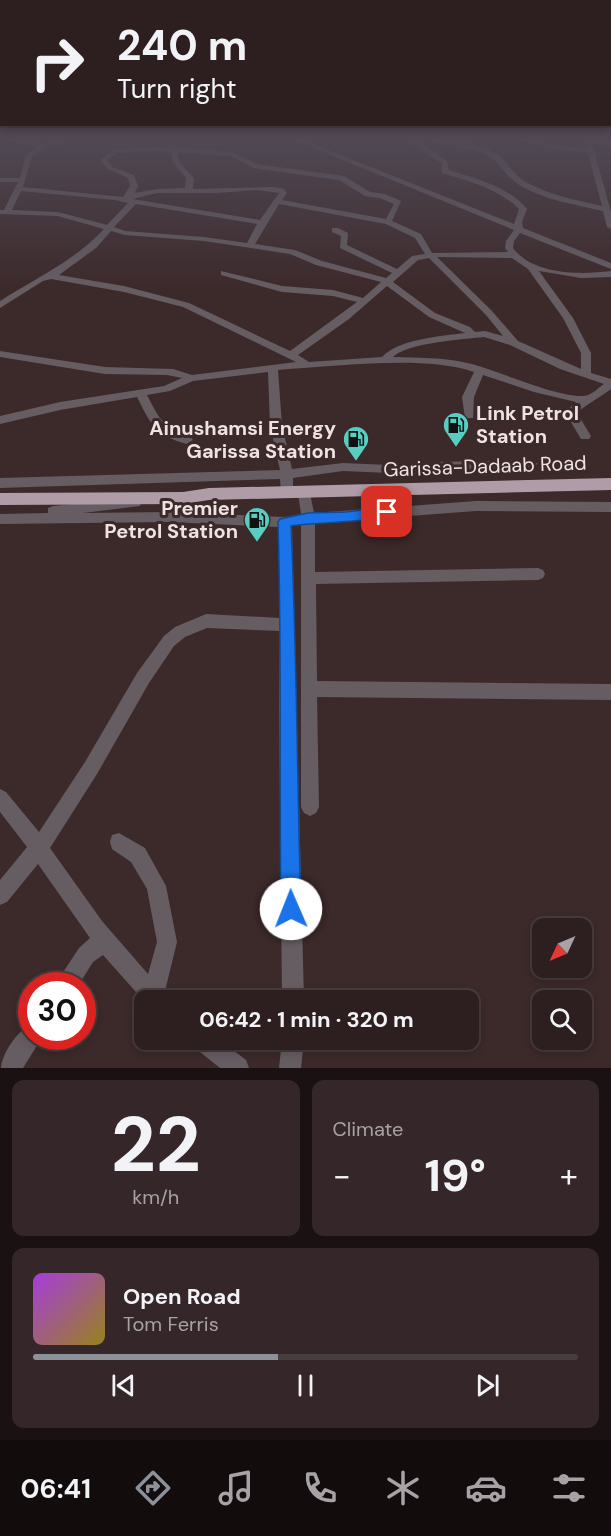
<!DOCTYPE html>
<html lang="en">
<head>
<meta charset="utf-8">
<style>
	:root { --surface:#2d1f20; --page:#352729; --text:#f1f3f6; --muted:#a7a2a5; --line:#483d3e; --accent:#8c9099 }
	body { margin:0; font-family:"DM Sans",sans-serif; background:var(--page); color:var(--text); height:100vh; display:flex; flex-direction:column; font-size:22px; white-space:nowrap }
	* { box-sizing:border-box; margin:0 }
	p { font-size:20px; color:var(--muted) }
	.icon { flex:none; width:33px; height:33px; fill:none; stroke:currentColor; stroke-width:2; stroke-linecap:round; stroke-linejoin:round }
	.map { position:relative; height:1068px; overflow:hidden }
	.sheet { display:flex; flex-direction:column; gap:12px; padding:12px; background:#191112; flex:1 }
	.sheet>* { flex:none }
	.hud { position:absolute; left:0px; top:0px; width:612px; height:126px; box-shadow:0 3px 9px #0003,0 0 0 2px var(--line); background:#2d1f20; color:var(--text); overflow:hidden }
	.needle { width:39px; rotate:226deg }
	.tools { position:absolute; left:532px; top:918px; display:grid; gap:12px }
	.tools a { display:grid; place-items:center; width:60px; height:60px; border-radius:12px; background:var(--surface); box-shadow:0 3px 9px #0003,0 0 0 2px var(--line); font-size:30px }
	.speed { position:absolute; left:18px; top:972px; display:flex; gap:12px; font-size:30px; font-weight:700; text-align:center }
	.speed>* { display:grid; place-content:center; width:78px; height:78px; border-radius:50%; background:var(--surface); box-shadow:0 3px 9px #0003,0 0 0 2px var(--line); line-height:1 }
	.speed .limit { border:9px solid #d22; background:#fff; color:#111 }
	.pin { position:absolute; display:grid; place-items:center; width:51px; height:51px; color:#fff; margin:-26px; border-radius:12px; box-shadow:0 3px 9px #0006 }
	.me { position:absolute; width:66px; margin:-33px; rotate:359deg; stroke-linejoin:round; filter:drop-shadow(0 0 4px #0008) }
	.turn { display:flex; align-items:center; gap:21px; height:126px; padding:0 18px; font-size:27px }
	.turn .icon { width:78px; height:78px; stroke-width:2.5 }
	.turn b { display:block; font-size:42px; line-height:51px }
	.big { font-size:45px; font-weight:700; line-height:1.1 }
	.sheet .widget { flex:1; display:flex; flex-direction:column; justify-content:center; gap:9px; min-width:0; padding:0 21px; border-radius:12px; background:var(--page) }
	.sheet .dial { align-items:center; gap:0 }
	.dial b { font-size:78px; line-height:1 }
	.song { display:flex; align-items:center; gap:18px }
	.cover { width:72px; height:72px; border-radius:9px; background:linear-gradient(135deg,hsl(280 70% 55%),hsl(50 70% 35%)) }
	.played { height:6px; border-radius:3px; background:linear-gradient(90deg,var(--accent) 45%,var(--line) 45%) }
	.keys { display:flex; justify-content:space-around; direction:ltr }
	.heat { display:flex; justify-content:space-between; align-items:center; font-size:33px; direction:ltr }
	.sheet .tiles { flex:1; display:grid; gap:12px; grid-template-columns:1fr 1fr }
	.widget:last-child { grid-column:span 2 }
	.trip { position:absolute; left:134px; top:990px; width:345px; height:60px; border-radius:12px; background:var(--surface); box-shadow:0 3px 9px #0003,0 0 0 2px var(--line); font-weight:700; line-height:60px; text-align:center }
	.menu { display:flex; height:96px; justify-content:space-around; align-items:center; background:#120c0d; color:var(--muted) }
	.menu .icon { width:42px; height:42px }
	.menu .active { color:var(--accent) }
	.menu b { font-size:27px; color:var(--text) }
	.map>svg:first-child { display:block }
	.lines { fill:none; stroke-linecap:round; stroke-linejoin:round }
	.minor { fill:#655d62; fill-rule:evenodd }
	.highway { fill:#af9ca7; fill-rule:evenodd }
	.route { fill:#1a73e8; stroke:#114b97; stroke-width:1.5 }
	.labels { text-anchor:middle; stroke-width:6; stroke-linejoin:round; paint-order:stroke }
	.poi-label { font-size:20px; font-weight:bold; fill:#eee2e2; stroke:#3c292a; text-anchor:end }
	.street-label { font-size:20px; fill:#eee2e2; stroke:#3c292a }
</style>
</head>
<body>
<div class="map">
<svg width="611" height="1068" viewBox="0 0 611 1068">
	<rect width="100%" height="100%" fill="#3c292a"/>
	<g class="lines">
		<!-- minor -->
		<g class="minor">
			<path d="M5,140L46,144L74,140L45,148L32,156L23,187L123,197L130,186L128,178L108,169L100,160L115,149L174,147L232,152L256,164L344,176L370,192L385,194L401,201L392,221L421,234L432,253L508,252L505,248L506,241L514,230L294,140H303L514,224L519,209C499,189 469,181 442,173V163L424,152L410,140H417L447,161L449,170C476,179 508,186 527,209L522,222L523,228L611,263V269L520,233L514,241L513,248C533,275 581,275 611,271V277L581,278L539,271L573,318L591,353V373L611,379V389C599,398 588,403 577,413L591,436L589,439H581L565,412L576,402L534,392L483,375L474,397L473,418H465L462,397L474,372C425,355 341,366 288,369L278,370L282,425L292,469L343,463L389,465L406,469L436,462L532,460L538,464L532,468L436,470L406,477L389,473L343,471L293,478V493L287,498L281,493L280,479L0,488V478L280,470L270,425L268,372L193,381L170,391L147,395C160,420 164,429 191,437L193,440L187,444C156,436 151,425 137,397L60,410L0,424V416L60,402L164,386L182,378L167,375L105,374L0,357V351L105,367L173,369L192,375L296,362L183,307L124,292L51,279L43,281L0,308V301C36,278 74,261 104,229L58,216L0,214V210H4L18,182H0V178H20L26,155L37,147ZM152,151L171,152L173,162L186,178L185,188L157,189L135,193L138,186L134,175L112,167L107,160L117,153ZM178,153L231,156L254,168L339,180L365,196L380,198L394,204L386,219L282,200L287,193L284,189L273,187L193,189L194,178L179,162ZM257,190L279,193L260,220L132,199L157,193H217ZM21,191L115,200L128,203L107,225L58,212L12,210ZM136,204L257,224L247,243L204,237L125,231L114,227ZM279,204L386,224L415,238L425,254L412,256L397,269L347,245L348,233L338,228H332V232L341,236L340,248L392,273L386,278L322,261L295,250L255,244ZM111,231L125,235L204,241L290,254L316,265L381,282L363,298L333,290L282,286L221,271V275L282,292L333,296L357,302L290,351L189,303L124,286L59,275L96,248ZM437,257L512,258L528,269L563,318L581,353V369L518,341L492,311ZM429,258L486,315L503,336L485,331L475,332L470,327L435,313L393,282L418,260ZM387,286L429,317L465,333C441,336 399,339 382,357L309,362L298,355L349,319ZM484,337L510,345L560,369L604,384C599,387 594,393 588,395C566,402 493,368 467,363C443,357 418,358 393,357C406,343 465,339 484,337Z"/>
			<path d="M429,140C453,140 486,142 504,160C512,168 516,177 526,182C549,195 576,200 602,206L588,153L547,148L521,140L587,149L585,140L611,141V145L592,143L611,212V229L607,227L603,211C574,204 537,199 514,181C502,172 498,159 483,153C467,146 442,147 429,140Z"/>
			<path d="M304,488L310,493L314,513L476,501L611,502V512L476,511L315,523V572L538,568L543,570L545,574L543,578L538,580L316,584L317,681L611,684V700L317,697L319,807L316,813L310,816L304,813L301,807V524L292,526L304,1000H282L279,704L280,631L207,628L185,637L174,646L149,683L97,774L50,848L102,921L148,974L157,942L147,889L131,862L112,849L110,842L112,835L119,833L145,848L166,886L177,942L165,991L170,1000L144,1001L103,955L93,962L78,986H54L79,948L90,938L38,864L7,902L0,905V880L27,847L0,812V789L6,792L39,832L85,762L137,673L164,636L175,627L206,614L280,618L278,527L169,522L0,524V514L48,513V508L53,506L135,498L141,503L140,506L83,513L169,512L285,517L301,514L298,493Z"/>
			<path d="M32,1024V1036H43L23,1068H1C2,1053 18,1030 32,1024Z"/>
			<path d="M192,1040H220L246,1060L249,1068H220L195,1048Z"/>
			<path d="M282,1040H304L301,1068H279Z"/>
		</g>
		<!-- highway -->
		<path class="highway" d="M611,478V490L209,500L183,504L0,505V493L183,492L209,488Z"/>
	</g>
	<!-- sky -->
	<linearGradient id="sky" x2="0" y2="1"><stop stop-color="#211717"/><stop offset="0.48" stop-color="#504955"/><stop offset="1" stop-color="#504955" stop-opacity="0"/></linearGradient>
	<rect width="611" height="289" fill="url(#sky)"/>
	<!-- route -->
	<path class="route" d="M387,507L393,512C385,523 310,522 291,526C297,654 297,782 301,909L298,916L291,919L284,916L281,909C279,780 282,651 278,522L280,519L308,513L346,512Z"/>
	<!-- icons -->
	<defs>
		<g id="fuel-pin" transform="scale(1.35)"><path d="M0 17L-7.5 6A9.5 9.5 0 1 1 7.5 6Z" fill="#57cec1" stroke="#3c292a"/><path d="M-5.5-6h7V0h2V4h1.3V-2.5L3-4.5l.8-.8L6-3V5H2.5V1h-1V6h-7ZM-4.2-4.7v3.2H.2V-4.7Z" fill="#111"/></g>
	</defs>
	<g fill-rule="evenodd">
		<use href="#fuel-pin" x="456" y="425"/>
		<use href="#fuel-pin" x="356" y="439"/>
		<use href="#fuel-pin" x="257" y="520"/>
	</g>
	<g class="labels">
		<!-- poi labels -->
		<g class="poi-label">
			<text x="476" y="420" text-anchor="start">Link Petrol<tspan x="476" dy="23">Station</tspan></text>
			<text x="336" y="435">Ainushamsi Energy<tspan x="336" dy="23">Garissa Station</tspan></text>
			<text x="238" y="515">Premier<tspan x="238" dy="23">Petrol Station</tspan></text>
		</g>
		<!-- street labels -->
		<g class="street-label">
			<text transform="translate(485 466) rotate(-2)" y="7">Garissa-Dadaab Road</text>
		</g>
	</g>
</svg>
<div class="tools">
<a><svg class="needle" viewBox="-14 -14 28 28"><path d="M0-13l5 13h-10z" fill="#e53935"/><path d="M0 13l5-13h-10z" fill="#a7a2a5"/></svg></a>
<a><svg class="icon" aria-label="search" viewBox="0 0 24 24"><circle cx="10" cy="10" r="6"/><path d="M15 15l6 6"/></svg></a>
</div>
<div class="speed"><div class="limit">30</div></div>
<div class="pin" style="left:387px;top:512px;background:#d93025"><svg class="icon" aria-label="arrive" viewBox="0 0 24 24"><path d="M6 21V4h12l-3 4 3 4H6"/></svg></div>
<svg class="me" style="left:291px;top:909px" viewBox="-20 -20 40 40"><circle r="19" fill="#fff"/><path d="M0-13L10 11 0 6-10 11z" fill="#1a73e8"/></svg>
<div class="trip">06:42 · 1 min · 320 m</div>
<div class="hud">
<div class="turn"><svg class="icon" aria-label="right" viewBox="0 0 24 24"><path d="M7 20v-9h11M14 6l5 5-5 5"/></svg><div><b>240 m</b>Turn right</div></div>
</div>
</div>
<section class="sheet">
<div class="tiles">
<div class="widget dial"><b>22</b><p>km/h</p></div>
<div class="widget"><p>Climate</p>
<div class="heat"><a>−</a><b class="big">19°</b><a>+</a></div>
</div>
<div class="widget">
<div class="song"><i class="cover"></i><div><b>Open Road</b><p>Tom Ferris</p></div></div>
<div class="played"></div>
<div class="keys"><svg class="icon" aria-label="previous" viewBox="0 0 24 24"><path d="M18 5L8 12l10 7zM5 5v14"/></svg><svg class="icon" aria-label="pause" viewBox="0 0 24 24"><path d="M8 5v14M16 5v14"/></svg><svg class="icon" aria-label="next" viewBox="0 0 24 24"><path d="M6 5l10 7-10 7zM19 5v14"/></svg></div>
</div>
</div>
</section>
<nav class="menu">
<b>06:41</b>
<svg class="icon active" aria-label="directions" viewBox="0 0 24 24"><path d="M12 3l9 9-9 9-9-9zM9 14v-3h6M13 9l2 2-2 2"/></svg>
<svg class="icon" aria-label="music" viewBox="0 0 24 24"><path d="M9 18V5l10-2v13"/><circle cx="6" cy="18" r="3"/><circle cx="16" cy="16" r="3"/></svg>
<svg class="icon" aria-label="phone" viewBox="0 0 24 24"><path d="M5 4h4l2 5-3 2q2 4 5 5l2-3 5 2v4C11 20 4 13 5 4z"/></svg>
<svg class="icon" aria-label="climate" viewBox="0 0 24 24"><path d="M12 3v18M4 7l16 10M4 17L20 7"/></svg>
<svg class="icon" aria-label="car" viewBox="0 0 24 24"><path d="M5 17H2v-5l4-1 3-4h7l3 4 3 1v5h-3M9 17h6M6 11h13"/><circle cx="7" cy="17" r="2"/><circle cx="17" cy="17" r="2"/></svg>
<svg class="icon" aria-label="filters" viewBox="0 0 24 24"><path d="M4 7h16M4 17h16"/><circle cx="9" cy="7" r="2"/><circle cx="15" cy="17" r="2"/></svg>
</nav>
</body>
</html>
